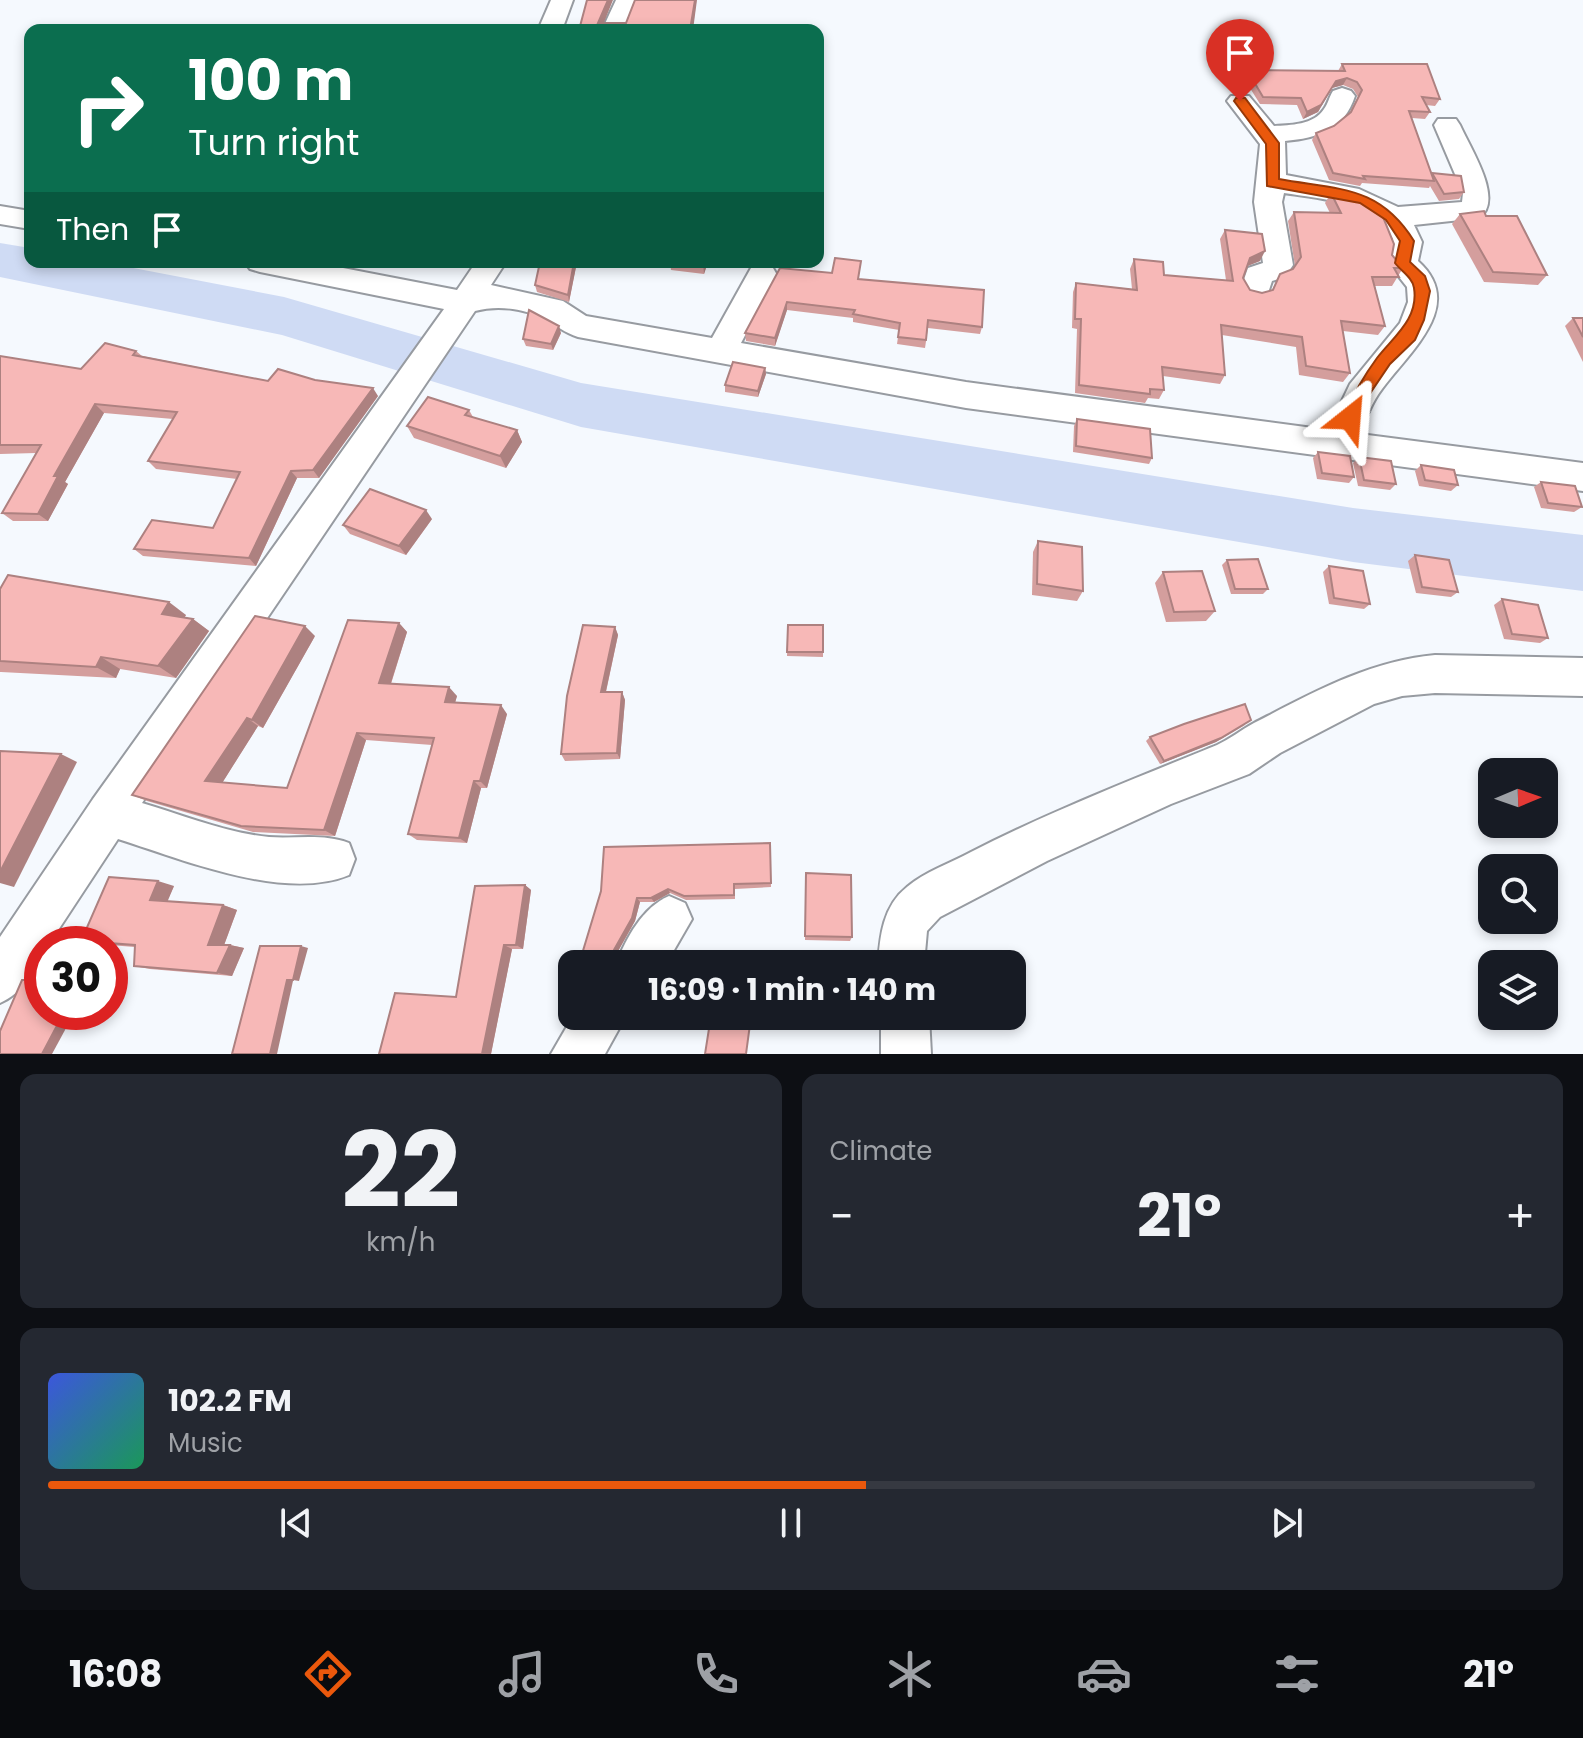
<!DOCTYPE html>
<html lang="en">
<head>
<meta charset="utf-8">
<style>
	:root { --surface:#171b24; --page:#242831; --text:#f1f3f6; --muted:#9ea1a6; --line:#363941; --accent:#ea580c }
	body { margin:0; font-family:Poppins,sans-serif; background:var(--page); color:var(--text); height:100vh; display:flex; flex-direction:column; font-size:30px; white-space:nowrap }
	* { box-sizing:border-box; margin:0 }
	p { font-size:26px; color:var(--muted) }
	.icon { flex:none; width:44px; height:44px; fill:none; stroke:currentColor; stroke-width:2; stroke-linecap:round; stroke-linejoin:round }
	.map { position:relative; height:1054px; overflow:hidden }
	.side { display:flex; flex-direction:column; gap:20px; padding:20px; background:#0d0f14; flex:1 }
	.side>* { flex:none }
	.hud { position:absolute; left:24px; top:24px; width:800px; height:244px; border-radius:16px; box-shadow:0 4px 12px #0003; background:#0b6e4f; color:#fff; overflow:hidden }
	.needle { width:52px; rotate:88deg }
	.buttons { position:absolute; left:1478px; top:758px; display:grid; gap:16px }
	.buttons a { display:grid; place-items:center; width:80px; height:80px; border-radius:16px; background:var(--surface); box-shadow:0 4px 12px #0003; font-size:40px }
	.speed { position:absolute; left:24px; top:926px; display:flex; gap:16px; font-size:40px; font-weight:700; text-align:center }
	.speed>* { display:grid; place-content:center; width:104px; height:104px; border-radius:50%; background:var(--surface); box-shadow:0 4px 12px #0003; line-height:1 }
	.speed .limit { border:12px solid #d22; background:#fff; color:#111 }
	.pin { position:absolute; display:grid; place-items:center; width:68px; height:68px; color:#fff; margin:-82px -34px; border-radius:50% 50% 50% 0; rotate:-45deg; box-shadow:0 0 8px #0007 }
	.pin .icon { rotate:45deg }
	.me { position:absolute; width:88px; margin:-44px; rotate:28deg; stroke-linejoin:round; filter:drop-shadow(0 0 6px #0008) }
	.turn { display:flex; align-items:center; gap:28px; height:168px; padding:0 32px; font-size:36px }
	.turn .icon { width:104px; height:104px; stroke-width:2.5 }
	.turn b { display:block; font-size:56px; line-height:68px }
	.then { display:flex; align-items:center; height:76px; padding:0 32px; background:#0003; gap:16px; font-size:30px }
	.big { font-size:60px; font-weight:700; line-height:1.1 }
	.side .tile { flex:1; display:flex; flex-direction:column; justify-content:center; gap:12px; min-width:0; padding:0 28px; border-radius:16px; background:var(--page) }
	.side .dial { align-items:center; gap:0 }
	.dial b { font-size:104px; line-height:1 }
	.song { display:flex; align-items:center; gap:24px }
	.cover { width:96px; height:96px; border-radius:12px; background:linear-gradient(135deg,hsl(230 70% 55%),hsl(150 70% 35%)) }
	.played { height:8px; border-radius:4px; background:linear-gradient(90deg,var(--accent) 55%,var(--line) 55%) }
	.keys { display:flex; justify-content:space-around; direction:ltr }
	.heat { display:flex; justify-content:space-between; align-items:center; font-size:44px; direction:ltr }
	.side .tiles { flex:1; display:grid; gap:20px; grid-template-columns:1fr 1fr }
	.tile:last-child { grid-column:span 2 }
	.trip { position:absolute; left:558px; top:950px; width:468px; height:80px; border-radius:16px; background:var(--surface); box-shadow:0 4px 12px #0003; font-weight:700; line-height:80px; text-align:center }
	.menu { display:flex; height:128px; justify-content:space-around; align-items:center; background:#090b0e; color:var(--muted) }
	.menu .icon { width:56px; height:56px }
	.menu .current { color:var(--accent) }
	.menu b { font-size:36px; color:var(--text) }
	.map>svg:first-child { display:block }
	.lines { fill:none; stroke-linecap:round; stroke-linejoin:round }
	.river { fill:#cfdbf4; fill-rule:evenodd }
	.minor-casing { stroke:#979ba1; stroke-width:4 }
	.minor { fill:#fff; fill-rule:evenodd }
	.wall { fill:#d49e9d }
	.shaded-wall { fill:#ad8180 }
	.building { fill:#f7b8b7; stroke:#ad8180; stroke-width:2 }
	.route { fill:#ea580c; stroke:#983908; stroke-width:2 }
</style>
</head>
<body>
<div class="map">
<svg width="1583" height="1054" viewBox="0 0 1583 1054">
	<rect width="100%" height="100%" fill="#f5f9fe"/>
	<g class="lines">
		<!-- river -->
		<path class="river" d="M0,243L30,248V262H102L284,297L581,383L1353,508L1583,535V591L1353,562L581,427L282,335L0,277Z"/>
		<!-- minor casing -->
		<g class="minor-casing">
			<g id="minor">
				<path d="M551,0H573L562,30H538Z"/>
				<path d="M616,0H638L626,30H602Z"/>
				<path d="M1342,88L1351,91L1355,96C1344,130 1318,138 1285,141L1286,175L1359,189L1398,207L1462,202L1463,193L1434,125L1438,119H1456L1460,125C1470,148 1505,200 1479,218L1414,225L1422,242L1418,261C1467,305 1410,351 1382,389C1372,402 1366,418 1360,434L1583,463V491L966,408L578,337C565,333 556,325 544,319C523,308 497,305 475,311L142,803C183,815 226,833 269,837C296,839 323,833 349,843L355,859L349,875C284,902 182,859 118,839L49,944H42C42,968 21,994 0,1003V937L93,799L444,309L260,272L250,269L245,262H312L457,290L476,262H506L491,285L563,301L586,316L712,338L751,268L762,265L773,268L777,275L741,343L966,382L1328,430L1350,384L1400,323L1408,302L1407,287L1388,263L1393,239C1374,201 1321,199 1284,193L1282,202L1293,265L1285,277L1272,281L1267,296L1256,299L1245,296L1241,288L1248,268L1263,263L1254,202L1260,144L1227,101L1231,96H1249L1274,126C1290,125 1314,125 1324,109C1328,104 1329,97 1333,91Z"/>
				<path d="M0,206L30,211V229L0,224Z"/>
				<path d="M1435,655L1583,658V696L1435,693L1402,696L1374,704L1280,753L1249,774L1171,804L1047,861L940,917L927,931L924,964H878C880,936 883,906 907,887C924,872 951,863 971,852C1051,811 1134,779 1217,745C1230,739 1241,730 1254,723C1312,693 1369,661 1435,655Z"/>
				<path d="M669,896L685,903L692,919L666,964H616C626,938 643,907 669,896Z"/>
				<path d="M573,1016H626L605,1054H551Z"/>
				<path d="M881,1016H929L931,1054H881Z"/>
			</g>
		</g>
		<!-- minor -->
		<use href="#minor" class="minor"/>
	</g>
	<!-- wall -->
	<g class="wall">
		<path d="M1342,64L1440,99L1435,106L1426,105L1430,112L1425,119L1412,118L1431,174L1432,173L1464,192L1459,199L1439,201L1430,186L1429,188L1362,183L1360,186L1329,180L1312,140L1316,133L1334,126L1350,112L1358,97L1353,89L1343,85L1332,88L1318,112L1303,119L1297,105L1260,104L1243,77L1247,70L1338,71Z"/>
		<path d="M1331,193L1392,255L1403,268L1392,286H1375L1385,326L1378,335L1343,331L1350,373L1343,382L1299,375L1296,347L1222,335L1225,375L1220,384L1163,376L1164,390L1159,399L1148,398L1145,403L1075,393L1077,329L1072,328L1073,292L1076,283L1132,289L1130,269L1134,259L1164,275L1226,280L1220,239L1225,230L1260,261L1247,266L1243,278L1250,290L1262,293L1272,290L1280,274L1293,269L1295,266L1288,221L1294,212L1330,213L1325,203Z"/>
		<path d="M1460,214L1486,216L1547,275L1538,285L1484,282L1452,224Z"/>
		<path d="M577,262L569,302L537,292L535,285Z"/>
		<path d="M670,262H708L704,274L671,270Z"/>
		<path d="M780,268L859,279L982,327L980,334L928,328L925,348L897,344L899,330L853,322V318L787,310L775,346L746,341L745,333Z"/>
		<path d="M1573,318H1583V362L1565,326Z"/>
		<path d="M561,333L553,350L526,346L523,339Z"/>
		<path d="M136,351L142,356L268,381L315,380L378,396L319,478H297L256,566L143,556L134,549L213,528L237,479L156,469L148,461L173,419L104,413L65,482L68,484L48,521H13L2,513L36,453L0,454V356L81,369Z"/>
		<path d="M765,368L766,374L758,397L725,392V385Z"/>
		<path d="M469,410L473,417L517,430L522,442L506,468L414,438L407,426Z"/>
		<path d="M1077,419L1152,458L1149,464L1073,452L1074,426Z"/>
		<path d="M1318,452L1354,477L1349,483L1317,479L1313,458Z"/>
		<path d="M1359,457L1396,484L1390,490L1358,486L1353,463Z"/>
		<path d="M1421,465L1458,485L1451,491L1419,486L1415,471Z"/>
		<path d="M1541,482L1582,507L1574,512L1541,508L1534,487Z"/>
		<path d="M432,519L406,555L350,534L343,525Z"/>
		<path d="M1038,541L1083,591L1077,601L1032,595L1033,552Z"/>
		<path d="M1415,555L1458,592L1451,597L1416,593L1408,561Z"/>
		<path d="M1227,560L1268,589L1263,594H1231L1222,565Z"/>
		<path d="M1329,566L1370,604L1364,609L1329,604L1323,572Z"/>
		<path d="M1163,572L1215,611L1206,621L1166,622L1155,583Z"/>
		<path d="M0,589L186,615L184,617L193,619L209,631L176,678L120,669L116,678L1,672H0Z"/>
		<path d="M1502,599L1548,638L1540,643L1504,639L1494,605Z"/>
		<path d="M399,623L407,632L391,684L457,696L455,702L507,714L487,788H481L467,843L417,840L408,834L432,745L366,740L335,836L253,832L147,801L132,795L315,636L263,728L258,726L222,783L287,788Z"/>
		<path d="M788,625H823V657L787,656Z"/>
		<path d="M615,627L618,635L606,692H622L625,700L620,759L565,761L561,754Z"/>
		<path d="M1245,725L1216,742L1160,764L1146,741L1150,737Z"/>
		<path d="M770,843L771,887L735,889V899L686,900L670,893L654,902H640L635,921L617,953L614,964H579L601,891Z"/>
		<path d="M806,873L852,937L850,941L805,940Z"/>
		<path d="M525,885L531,890L523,949H512L491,1054H379L456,997Z"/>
		<path d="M174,886L167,901L223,905L237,910L224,945H230L244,948L232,976L150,969L134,966V947L110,945V944H97L81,941Z"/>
	</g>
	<!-- shaded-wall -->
	<g class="shaded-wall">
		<path d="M608,0H613L601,30L598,23Z"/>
		<path d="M695,0H697L693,30H690Z"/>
		<path d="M1347,78L1343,85L1332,88L1318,112L1303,119L1307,112L1336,81Z"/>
		<path d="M1265,251L1260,261L1245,267L1250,258Z"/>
		<path d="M574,262H577L569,302L568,295Z"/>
		<path d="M703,262H708L704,274Z"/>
		<path d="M787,302V310L775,346V338Z"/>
		<path d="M559,326L561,333L553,350L551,344Z"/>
		<path d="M765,368L766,374L758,397V391Z"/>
		<path d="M373,388L378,396L319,478L313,470Z"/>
		<path d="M95,404L104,413L65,482L68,484L48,521L38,514L54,476Z"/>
		<path d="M517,430L522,442L506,468L500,456Z"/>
		<path d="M291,471L297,478L256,566L249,558Z"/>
		<path d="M426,510L432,519L406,555L399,546Z"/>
		<path d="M169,602L186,615L179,627L162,614Z"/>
		<path d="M193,619L209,631L176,678L158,666Z"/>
		<path d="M399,623L407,632L388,692L379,683Z"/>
		<path d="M305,626L315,636L263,728L252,720Z"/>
		<path d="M615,627L618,635L604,700L601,692Z"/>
		<path d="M101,657L120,669L116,678L96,667Z"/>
		<path d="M449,687L457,696L453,710L445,702Z"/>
		<path d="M622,692L625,700L620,759L617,753Z"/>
		<path d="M501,705L507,714L487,788L480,781Z"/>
		<path d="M247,718L258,726L219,788L205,781Z"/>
		<path d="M1251,720L1216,742L1160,764L1164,761Z"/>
		<path d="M357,733L366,740L335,836L324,830Z"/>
		<path d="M61,754L77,762L14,887L0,883V872Z"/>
		<path d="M474,781L481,788L467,843L459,838Z"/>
		<path d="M158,881L174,886L166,905L150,900Z"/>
		<path d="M525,885L531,890L523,949L516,945Z"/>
		<path d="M668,889L670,893L654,902L651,898Z"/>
		<path d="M637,898L640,902L635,921L617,953L614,964L610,963L614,950Z"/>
		<path d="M223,905L237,910L223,948L208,945Z"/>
		<path d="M230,945L244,948L232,976L217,973Z"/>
		<path d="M504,945L512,949L491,1054H482Z"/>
		<path d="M301,946L308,948L299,981L293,980Z"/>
		<path d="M287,980L293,981L277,1054H270Z"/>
		<path d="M68,1012H78L76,1019L66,1018Z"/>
		<path d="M61,1018L71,1019L52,1054H42Z"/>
	</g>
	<!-- building -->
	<g class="building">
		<path d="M587,0H608L598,23H626L635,0H695L690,30H579Z"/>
		<path d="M1342,64H1427L1440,99L1422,97L1430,112L1409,111L1434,181L1363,176L1365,179L1333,173L1316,133L1334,126L1351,112L1362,90L1357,82L1347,78L1336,81L1321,105L1307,112L1301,98L1263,97L1247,70L1345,71Z"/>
		<path d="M1432,173L1461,176L1464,192L1444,194Z"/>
		<path d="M1331,193L1365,202L1381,212L1394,244L1392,255L1403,268H1394L1399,277H1372L1385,326L1341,321L1350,373L1306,366L1302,337L1221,325L1225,375L1162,367L1164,390L1150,389V394L1079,385L1081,319H1075L1076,283L1137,290L1134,259L1163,262L1164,275L1233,281L1225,230L1262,234L1265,251L1250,258L1243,278L1250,290L1262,293L1273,290L1280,274L1293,269L1301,257L1294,212L1341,213Z"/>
		<path d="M1484,211L1486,216H1517L1547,275L1493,272L1460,214Z"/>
		<path d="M835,258L861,261L858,279L984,290L982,327L928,320L926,340L898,337L900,323L853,314L855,310L787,302L775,338L745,333L780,268L832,273Z"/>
		<path d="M540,262H574L568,295L535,285Z"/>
		<path d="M529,310L559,326L551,344L523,339Z"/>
		<path d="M1573,318H1583V337Z"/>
		<path d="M105,343L136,351L133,355L268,381L278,369L315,380L373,388L313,470L291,471L249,558L134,549L152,520L213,528L240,472L148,461L177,412L95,404L54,476H58L38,514L2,513L41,445H0V356L81,369Z"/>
		<path d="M733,362L765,368L758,391L725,385Z"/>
		<path d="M428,397L469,410L465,415L517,430L500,456L407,426Z"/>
		<path d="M1077,419L1150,429L1152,458L1076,446Z"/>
		<path d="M1318,452L1350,456L1354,477L1322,473Z"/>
		<path d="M1359,457L1391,461L1396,484L1364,480Z"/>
		<path d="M1421,465L1454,470L1458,485L1425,480Z"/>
		<path d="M1541,482L1575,486L1582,507L1548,503Z"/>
		<path d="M370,489L426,510L399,546L343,525Z"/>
		<path d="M1038,541L1082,547L1083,591L1037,584Z"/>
		<path d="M1415,555L1449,560L1458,592L1422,587Z"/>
		<path d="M1258,559L1268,589H1235L1227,560Z"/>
		<path d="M1329,566L1363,571L1370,604L1334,598Z"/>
		<path d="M1202,571L1215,611L1174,612L1163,572Z"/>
		<path d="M8,575L169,602L162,614L193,619L158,666L101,657L96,667L0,661V589Z"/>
		<path d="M1502,599L1538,605L1548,638L1512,634Z"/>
		<path d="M255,616L305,626L252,720L247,718L205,781L287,788L348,620L399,623L379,683L449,687L445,702L501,705L480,781H474L459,838L408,834L434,738L357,733L324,830L241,826L132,795Z"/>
		<path d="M583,625L615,627L601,692H622L617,753L561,754L567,696Z"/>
		<path d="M788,625H823V652H787Z"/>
		<path d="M1245,704L1251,720L1221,738L1164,761L1150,737L1184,724Z"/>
		<path d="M0,751L61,754L0,872Z"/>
		<path d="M770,843L771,883L734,884V895L684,896L668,889L651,898H637L632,918L614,950L610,963L617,964H579L601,891L604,847Z"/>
		<path d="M806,873L851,875L852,937L805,936Z"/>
		<path d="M109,877L158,881L150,900L223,905L208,945H230L217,973L134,966L135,945L81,941Z"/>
		<path d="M525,885L516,945H504L482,1054H379L395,993L456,997L475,886Z"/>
		<path d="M260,946H301L293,980H287L270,1054H232Z"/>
		<path d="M22,980H42V1012H68L66,1018H61L42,1054H0V1031Z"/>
		<path d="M711,1016L751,1017L746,1054H705Z"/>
	</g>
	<!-- route -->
	<path class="route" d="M1236,98H1245L1279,143V179C1339,190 1379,185 1414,241L1410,262L1425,276L1430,291L1424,320L1415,340L1390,364L1369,395L1356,423L1350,425L1342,418C1352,397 1363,377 1377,358C1393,337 1419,319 1414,288C1413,278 1401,271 1395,263L1400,241L1386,220L1360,203L1267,186L1266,144L1234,101Z"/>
</svg>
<div class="buttons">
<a><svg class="needle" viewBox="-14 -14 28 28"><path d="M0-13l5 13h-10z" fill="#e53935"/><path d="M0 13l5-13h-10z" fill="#9ea1a6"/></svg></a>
<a><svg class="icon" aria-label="search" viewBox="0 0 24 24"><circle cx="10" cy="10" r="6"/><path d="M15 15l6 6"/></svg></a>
<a><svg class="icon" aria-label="layers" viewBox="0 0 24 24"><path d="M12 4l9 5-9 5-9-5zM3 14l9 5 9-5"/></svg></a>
</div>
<div class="speed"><div class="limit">30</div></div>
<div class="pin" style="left:1240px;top:101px;background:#d93025"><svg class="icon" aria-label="arrive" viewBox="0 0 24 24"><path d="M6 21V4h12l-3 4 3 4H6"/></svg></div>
<svg class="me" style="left:1350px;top:418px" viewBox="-20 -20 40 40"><path d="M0-17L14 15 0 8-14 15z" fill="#ea580c" stroke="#fff" stroke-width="4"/></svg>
<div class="trip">16:09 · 1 min · 140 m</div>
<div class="hud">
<div class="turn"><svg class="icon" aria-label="right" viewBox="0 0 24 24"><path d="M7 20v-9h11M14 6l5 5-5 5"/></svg><div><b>100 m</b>Turn right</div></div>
<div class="then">Then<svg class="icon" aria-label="arrive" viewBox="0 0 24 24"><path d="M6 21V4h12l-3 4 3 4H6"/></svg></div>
</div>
</div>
<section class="side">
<div class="tiles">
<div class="tile dial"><b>22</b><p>km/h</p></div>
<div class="tile"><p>Climate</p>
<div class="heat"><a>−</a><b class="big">21°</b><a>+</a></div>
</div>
<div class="tile">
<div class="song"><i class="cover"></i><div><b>102.2 FM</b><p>Music</p></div></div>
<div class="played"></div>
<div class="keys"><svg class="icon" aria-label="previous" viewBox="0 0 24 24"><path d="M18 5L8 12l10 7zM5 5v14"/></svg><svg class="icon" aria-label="pause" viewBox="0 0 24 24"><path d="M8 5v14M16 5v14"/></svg><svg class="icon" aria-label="next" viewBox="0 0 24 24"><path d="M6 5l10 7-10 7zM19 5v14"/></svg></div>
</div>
</div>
</section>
<nav class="menu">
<b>16:08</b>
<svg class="icon current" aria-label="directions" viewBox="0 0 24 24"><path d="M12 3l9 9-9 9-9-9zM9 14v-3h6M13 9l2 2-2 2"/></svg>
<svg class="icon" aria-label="music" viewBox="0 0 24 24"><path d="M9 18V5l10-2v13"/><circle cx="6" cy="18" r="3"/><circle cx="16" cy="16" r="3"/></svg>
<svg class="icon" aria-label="phone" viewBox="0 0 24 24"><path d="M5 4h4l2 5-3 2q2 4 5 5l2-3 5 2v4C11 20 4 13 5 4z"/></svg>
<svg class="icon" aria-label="climate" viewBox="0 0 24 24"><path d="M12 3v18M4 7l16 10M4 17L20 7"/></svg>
<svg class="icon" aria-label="car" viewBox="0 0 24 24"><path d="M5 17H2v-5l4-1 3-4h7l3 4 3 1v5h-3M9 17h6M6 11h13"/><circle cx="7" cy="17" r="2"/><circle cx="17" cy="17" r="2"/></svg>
<svg class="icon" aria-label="filters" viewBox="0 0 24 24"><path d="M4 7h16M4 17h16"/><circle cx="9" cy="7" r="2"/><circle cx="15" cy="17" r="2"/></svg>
<b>21°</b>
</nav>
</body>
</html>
